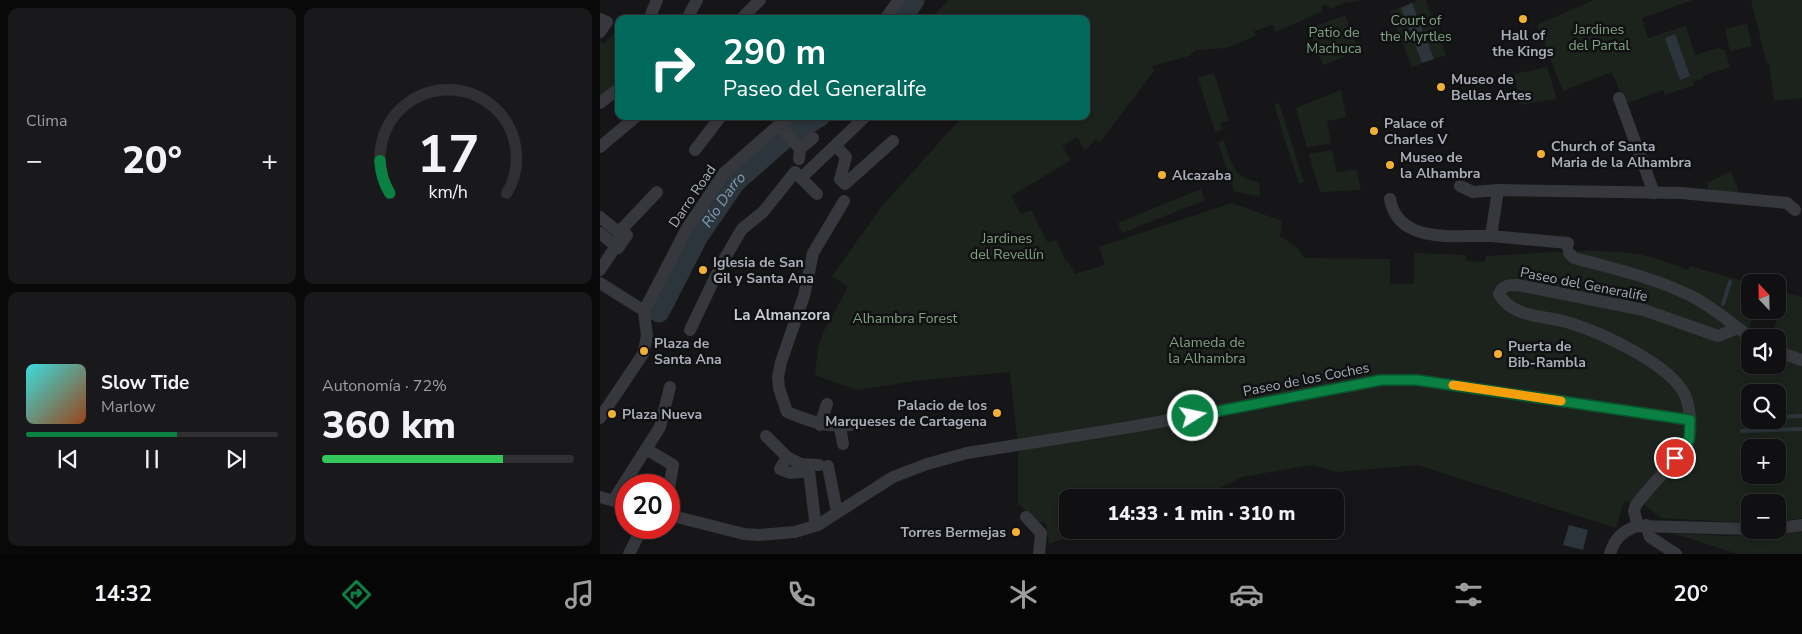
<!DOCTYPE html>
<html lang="es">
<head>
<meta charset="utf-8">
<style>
	:root { --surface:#101012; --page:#19191b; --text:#f1f3f6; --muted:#9c9d9f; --line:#303032; --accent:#0b8043 }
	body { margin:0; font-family:"Nunito Sans",sans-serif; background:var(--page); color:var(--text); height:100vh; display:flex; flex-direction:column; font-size:19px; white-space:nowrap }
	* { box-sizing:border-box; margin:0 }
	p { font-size:16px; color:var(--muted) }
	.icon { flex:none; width:28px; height:28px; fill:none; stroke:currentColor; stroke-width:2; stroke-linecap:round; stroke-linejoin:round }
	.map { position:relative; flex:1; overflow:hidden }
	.drawer { display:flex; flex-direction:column; gap:8px; padding:8px; background:#09090a; width:600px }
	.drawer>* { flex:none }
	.banner { position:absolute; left:15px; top:15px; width:475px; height:105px; border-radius:10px; box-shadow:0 2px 8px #0003,0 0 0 1px var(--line); background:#00695c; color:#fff; overflow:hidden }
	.needle { width:32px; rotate:338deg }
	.controls { position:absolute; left:1141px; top:274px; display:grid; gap:10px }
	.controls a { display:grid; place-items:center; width:45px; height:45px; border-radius:10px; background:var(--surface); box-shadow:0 2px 8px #0003,0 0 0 1px var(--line); font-size:25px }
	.speed { position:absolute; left:15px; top:474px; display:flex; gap:10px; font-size:25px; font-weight:700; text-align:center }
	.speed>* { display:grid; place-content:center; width:65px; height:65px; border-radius:50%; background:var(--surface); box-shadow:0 2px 8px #0003,0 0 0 1px var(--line); line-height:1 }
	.speed .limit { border:8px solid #d22; background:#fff; color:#111 }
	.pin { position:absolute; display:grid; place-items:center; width:42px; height:42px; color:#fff; margin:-21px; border:2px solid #fff; border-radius:50%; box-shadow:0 1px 5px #0007 }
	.me { position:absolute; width:55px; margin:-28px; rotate:80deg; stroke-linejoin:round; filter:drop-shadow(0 0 4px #0008) }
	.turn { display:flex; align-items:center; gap:18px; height:105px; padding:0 25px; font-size:22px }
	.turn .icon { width:65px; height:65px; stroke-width:2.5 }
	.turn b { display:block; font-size:35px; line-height:42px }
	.big { font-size:38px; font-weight:800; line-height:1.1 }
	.drawer .widget { flex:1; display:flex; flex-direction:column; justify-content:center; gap:8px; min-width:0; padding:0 18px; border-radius:10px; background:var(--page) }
	.drawer .dial { align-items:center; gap:0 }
	.dial svg { height:130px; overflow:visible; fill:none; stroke:var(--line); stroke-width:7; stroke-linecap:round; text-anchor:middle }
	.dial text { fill:var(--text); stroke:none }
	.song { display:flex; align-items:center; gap:15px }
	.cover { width:60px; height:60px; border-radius:8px; background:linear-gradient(135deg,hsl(180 70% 55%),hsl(20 70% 35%)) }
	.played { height:5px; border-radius:2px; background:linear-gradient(90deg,var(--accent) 60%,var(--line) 60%) }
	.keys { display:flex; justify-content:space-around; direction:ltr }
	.heat { display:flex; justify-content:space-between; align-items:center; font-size:28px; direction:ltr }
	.charge { height:8px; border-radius:4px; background:linear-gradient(90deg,#34c759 72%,var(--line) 0) }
	.drawer .tiles { flex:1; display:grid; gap:8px; grid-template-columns:repeat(2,1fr) }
	.trip { position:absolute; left:459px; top:489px; width:285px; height:50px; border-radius:10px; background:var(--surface); box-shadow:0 2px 8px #0003,0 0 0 1px var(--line); font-weight:800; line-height:50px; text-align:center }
	.dock { display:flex; height:80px; justify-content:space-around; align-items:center; background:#060607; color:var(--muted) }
	.dock .icon { width:35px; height:35px }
	.dock .active { color:var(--accent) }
	.dock b { font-size:22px; color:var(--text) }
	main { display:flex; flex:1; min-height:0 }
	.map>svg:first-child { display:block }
	.green { fill:#1c231d; fill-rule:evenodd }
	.water { fill:#2c353c }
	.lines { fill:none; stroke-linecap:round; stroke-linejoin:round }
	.stream { stroke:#2c353c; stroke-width:4 }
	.river { stroke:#2c353c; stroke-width:21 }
	.minor { stroke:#37383d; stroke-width:12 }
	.route-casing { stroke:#07532c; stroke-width:12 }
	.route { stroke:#0b8043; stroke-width:9 }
	.slow { stroke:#f59e0b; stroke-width:9 }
	.poi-dot { fill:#f2b134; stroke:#111113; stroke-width:2 }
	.labels { text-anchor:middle; stroke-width:5; stroke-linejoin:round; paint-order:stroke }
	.park-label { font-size:14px; fill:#7fa381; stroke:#111113 }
	.poi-label { font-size:14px; font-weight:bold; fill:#a8adb8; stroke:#111113; text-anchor:start }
	.street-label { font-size:14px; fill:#a8adb8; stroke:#111113 }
	.water-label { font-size:15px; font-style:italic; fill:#7f9bb3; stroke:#111113 }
	.neighbourhood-label { font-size:15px; font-weight:bold; fill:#c9ccd4; stroke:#111113 }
</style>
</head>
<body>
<main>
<section class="drawer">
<div class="tiles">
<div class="widget"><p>Clima</p>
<div class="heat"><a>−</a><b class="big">20°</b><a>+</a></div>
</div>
<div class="widget dial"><svg viewBox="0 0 100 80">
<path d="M14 69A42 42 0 1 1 86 69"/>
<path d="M14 69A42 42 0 0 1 8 49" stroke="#0b8043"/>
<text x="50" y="56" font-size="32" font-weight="700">17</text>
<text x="50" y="72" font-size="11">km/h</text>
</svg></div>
<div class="widget">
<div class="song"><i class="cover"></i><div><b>Slow Tide</b><p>Marlow</p></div></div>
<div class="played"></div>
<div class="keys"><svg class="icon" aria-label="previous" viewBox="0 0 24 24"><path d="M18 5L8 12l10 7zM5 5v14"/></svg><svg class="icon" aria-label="pause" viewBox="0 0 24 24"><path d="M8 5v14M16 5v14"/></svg><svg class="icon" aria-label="next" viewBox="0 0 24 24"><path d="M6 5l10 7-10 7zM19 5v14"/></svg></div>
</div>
<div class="widget"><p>Autonomía · 72%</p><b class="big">360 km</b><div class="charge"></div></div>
</div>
</section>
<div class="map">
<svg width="1202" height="554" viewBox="0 0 1202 554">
	<rect width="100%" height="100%" fill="#161618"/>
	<!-- green -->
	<g class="green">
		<path d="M349,0H763L744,3L730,9L727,4L721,6L723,11L676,32L673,25L654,31L655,36L626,48L596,50L589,56L552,66L554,71L500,142L495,140L485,151L477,137L462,146L471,160L411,196L421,214L431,210L448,243L456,240L466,261H468L475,274L505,265L499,247L632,203L682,221L680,236L699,249L704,258L790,259V284H814V253L866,255V261L885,262L886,256C933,254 982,248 1029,253C1049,255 1069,263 1088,270L1090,266L1150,283V310H1155L1149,329L1159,336L1171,337L1186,293L1202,297V518L1178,521V502H1150V523L1061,518L1044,505L1024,501L1016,528L817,465L737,472L711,465L642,477L601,497L468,498V530H486L449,544L446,523L436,522L418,503V445L410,372L322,380L256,390L215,375L218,348L224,331L248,287L232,276L283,205L363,116H486V19H330ZM1150,338H1178V365H1150ZM1150,392H1178V420H1150ZM1150,448H1178V475H1150Z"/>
		<path d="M819,0H826L846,55L812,67L790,11Z"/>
		<path d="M994,0H1093L1042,18L1048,38L1086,26L1095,55L1118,48L1125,50L1130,67L1103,76V78L1093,82L1094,85L1065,95L1063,90L1025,104L1012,72L963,91L937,25Z"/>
		<path d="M1151,0H1202V98L1174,101L1169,63L1166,61Z"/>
		<path d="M745,15L759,51L723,65L709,29Z"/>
		<path d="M1147,24L1152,46L1130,51L1125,29Z"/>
		<path d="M12,35L19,38V81L0,102V41L4,44Z"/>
		<path d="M947,67L957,99L920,105L914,74Z"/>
		<path d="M614,73L629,121L620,123L622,130L615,132L598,78Z"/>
		<path d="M741,90L746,117L727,121L731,143L707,148L696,108Z"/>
		<path d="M679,103L704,182L699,184L674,105Z"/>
		<path d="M624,140C631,162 633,179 659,182L660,197L634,191L618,142Z"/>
		<path d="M732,150L737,173L756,169L761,190L720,192L709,154Z"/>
		<path d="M1131,171L1139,192H1110L1107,183Z"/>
		<path d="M601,189L605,200L522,233L518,223Z"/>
		<path d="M1202,531V554H1138L1082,536L1065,533L1130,536Z"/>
	</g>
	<!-- water -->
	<g class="water">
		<path d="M812,3L834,59L822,63L801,8Z"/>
		<path d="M1075,34L1090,76L1080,80L1065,38Z"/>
		<path d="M969,525L988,530L983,550L963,545Z"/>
	</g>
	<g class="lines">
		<!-- stream -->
		<g class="stream">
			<path d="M1123,304L1130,282"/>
			<path d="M1178,417L1202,416"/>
			<path d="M1142,419L1150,418"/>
			<path d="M1142,431L1202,429"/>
		</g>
		<!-- river -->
		<g class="river">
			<path d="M301,19L314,0"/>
			<path id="s1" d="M59,312L98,236L135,182L185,138L220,116"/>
		</g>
		<!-- minor -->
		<g class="minor">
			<path d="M0,19L7,22L0,32"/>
			<path d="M49,19L57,0"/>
			<path d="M87,19L97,0"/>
			<path d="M141,19L160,0"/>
			<path d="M285,19L299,0"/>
			<path d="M1019,98L1054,193"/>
			<path d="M0,103L17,90"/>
			<path d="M179,125L200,149L199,159"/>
			<path d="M236,146L246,157L240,179L245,184L293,141"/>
			<path d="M0,147L37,116"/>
			<path d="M200,149L213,138"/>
			<path d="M95,150L121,116"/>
			<path d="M201,178L266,116"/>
			<path d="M860,186L873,192L898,190L1081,193L1187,203L1195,210"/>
			<path d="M790,199C798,245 856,235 891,236L898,190"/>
			<path d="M244,201L213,253L204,296L181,362L178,377L179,388L187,412C218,424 229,429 263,423"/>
			<path d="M0,217L18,232L20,229L27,235L18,248L0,233"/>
			<path d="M891,236L968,243L967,246"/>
			<path d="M969,253L974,258C1012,268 1055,278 1091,296C1114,307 1131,324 1152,338"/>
			<path d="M0,270L16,246L21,230L57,192"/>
			<path d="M0,283L38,307"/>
			<path d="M90,330L122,263L142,229L163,212L195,172L217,194"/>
			<path d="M1178,352L1202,360"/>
			<path d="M0,418L43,354L47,336L44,311L87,228L124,173L189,116"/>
			<path d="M220,425L227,404"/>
			<path d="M240,427L243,444"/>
			<path d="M166,436L187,457L180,469L190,473L209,471L215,520"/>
			<path d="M46,449L73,465L69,488"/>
			<path d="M187,457L201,464L219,465"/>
			<path d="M228,466L236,507"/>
			<path d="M16,496L60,427L70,387"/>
			<path d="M0,497L26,504"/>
			<path d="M69,515L144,534L159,535L195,532L218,525L293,477L327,464L367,453L537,426L781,380H817L1090,420"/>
			<path d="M426,517L441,533L439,554"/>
			<path d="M1046,525L1050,537L1076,554"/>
			<path d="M1038,526L1034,511L1036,505C1045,490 1086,452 1089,441C1092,428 1090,407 1085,395C1070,364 1002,333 970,323C946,315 913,319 899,294C903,285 909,285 918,285L1044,310L1118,336L1138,328"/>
			<path d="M1178,528L1202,525"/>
			<path d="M29,554L42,528"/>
			<path d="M1010,554C1014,539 1023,530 1038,526L1150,529"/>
		</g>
	</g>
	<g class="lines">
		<!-- route casing -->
		<g class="route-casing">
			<path id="route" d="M593,416L781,380H817L1090,420L1089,440L1075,458"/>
		</g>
		<!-- route -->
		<use href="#route" class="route"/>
		<!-- slow -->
		<path class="slow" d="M853,385L961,401"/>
	</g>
	<!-- markers -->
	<g class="poi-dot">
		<circle cx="923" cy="19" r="5"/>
		<circle cx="841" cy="87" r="5"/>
		<circle cx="774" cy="131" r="5"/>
		<circle cx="941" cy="154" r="5"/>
		<circle cx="790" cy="165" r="5"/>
		<circle cx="562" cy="175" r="5"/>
		<circle cx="103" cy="270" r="5"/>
		<circle cx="44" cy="351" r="5"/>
		<circle cx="898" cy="354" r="5"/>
		<circle cx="397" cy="413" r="5"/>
		<circle cx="12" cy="414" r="5"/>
		<circle cx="416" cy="532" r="5"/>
	</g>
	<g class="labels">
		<!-- park labels -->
		<g class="park-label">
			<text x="816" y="25">Court of<tspan x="816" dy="16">the Myrtles</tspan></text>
			<text x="999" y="34">Jardines<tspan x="999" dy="16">del Partal</tspan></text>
			<text x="734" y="37">Patio de<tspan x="734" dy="16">Machuca</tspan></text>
			<text x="407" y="243">Jardines<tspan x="407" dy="16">del Revellín</tspan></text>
			<text x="305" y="323">Alhambra Forest</text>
			<text x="607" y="347">Alameda de<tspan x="607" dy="16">la Alhambra</tspan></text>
		</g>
		<!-- poi labels -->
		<g class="poi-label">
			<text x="923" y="40" text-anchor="middle">Hall of<tspan x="923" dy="16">the Kings</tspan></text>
			<text x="851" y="84">Museo de<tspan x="851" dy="16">Bellas Artes</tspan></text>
			<text x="784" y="128">Palace of<tspan x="784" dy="16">Charles V</tspan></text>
			<text x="951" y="151">Church of Santa<tspan x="951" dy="16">Maria de la Alhambra</tspan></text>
			<text x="800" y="162">Museo de<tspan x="800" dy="16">la Alhambra</tspan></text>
			<text x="572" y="180">Alcazaba</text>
			<text x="113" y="267">Iglesia de San<tspan x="113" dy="16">Gil y Santa Ana</tspan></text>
			<text x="54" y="348">Plaza de<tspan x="54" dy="16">Santa Ana</tspan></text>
			<text x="908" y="351">Puerta de<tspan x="908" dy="16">Bib-Rambla</tspan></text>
			<text x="387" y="410" text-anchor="end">Palacio de los<tspan x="387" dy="16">Marqueses de Cartagena</tspan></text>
			<text x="22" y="419">Plaza Nueva</text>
			<text x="406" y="537" text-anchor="end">Torres Bermejas</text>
		</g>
		<!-- street labels -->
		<g class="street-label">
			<text transform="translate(92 196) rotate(-56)" y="5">Darro Road</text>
			<text transform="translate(984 284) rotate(11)" y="5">Paseo del Generalife</text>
			<text transform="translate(706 379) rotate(-11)" y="5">Paseo de los Coches</text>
		</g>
		<!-- water labels -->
		<g class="water-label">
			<text dy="5" stroke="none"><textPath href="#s1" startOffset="130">Río Darro</textPath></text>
		</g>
		<!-- neighbourhood labels -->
		<g class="neighbourhood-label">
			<text x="182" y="320">La Almanzora</text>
		</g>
	</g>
</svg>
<div class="controls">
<a><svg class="needle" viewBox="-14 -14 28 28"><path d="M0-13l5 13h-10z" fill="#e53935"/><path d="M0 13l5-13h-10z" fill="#9c9d9f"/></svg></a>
<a><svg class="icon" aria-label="sound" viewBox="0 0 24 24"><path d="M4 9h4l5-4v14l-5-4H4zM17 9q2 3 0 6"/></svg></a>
<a><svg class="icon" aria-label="search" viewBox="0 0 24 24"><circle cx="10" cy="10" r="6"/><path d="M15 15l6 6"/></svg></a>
<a>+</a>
<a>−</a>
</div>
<div class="speed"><div class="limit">20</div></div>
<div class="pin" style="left:1075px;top:458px;background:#d93025"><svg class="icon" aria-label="arrive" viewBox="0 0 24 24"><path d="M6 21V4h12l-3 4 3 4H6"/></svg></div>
<svg class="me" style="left:593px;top:416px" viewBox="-20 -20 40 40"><circle r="17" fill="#0b8043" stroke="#fff" stroke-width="3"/><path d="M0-11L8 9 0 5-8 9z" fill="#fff"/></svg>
<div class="trip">14:33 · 1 min · 310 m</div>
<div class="banner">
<div class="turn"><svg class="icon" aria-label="right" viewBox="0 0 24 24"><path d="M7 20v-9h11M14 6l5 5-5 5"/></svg><div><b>290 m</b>Paseo del Generalife</div></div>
</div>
</div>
</main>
<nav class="dock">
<b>14:32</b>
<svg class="icon active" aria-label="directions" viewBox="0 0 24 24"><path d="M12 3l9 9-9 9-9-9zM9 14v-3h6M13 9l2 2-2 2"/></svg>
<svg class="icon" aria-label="music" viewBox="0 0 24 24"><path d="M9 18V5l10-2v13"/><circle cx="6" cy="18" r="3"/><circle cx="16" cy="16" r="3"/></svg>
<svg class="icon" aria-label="phone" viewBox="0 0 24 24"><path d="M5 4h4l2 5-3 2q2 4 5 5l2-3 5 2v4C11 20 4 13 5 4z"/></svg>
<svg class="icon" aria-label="climate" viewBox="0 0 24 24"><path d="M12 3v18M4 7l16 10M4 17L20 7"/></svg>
<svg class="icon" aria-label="car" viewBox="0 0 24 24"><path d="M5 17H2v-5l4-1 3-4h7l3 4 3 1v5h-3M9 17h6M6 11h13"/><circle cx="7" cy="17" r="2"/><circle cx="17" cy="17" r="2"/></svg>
<svg class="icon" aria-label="filters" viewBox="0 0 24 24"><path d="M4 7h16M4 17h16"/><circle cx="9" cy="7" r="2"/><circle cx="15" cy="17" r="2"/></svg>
<b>20°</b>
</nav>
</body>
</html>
